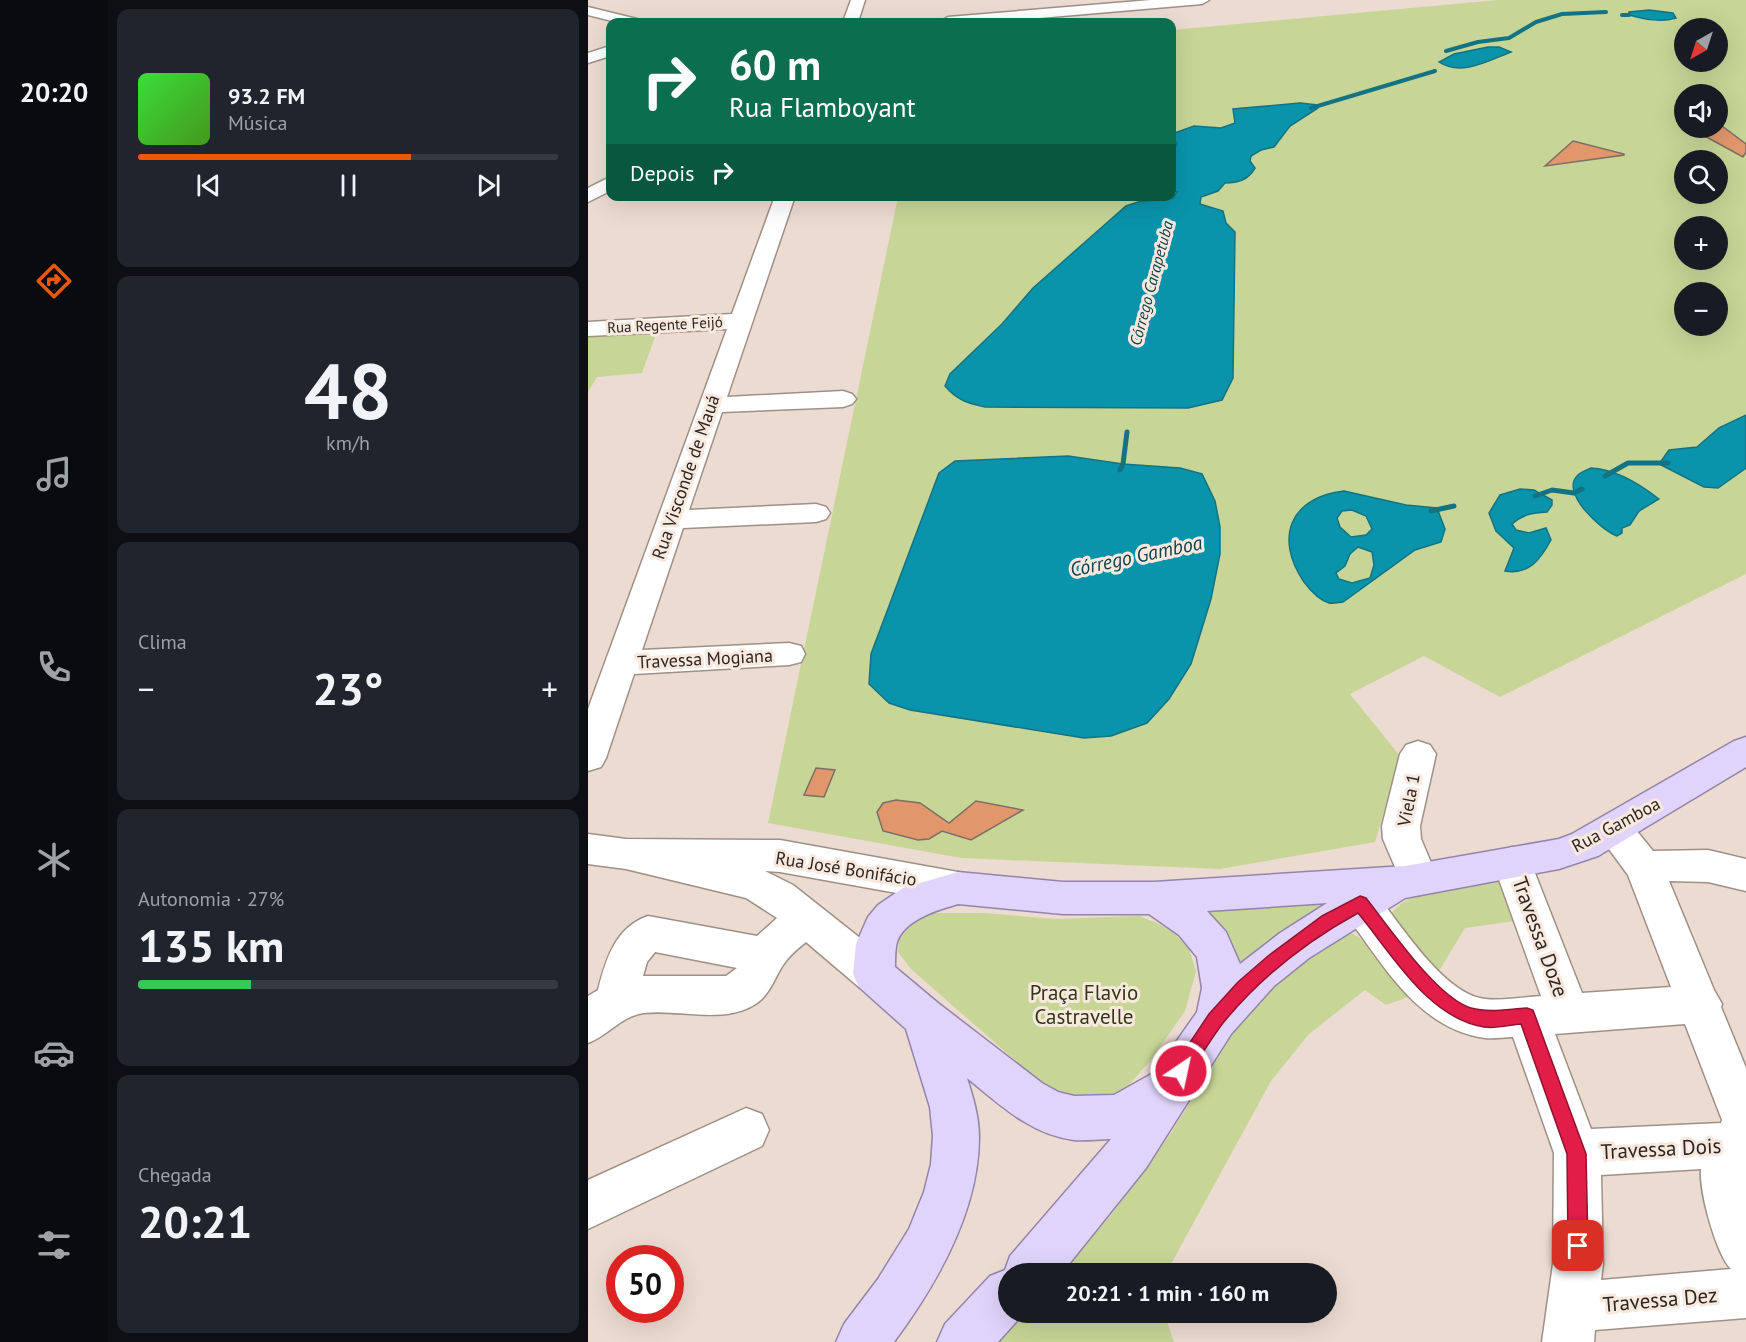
<!DOCTYPE html>
<html lang="pt">
<head>
<meta charset="utf-8">
<style>
	:root { --surface:#171b24; --page:#20242c; --text:#f1f3f6; --muted:#9ea1a6; --line:#363941; --accent:#ea580c }
	body { margin:0; font-family:"PT Sans",sans-serif; background:var(--page); color:var(--text); height:100vh; display:flex; flex-direction:column; font-size:22px; white-space:nowrap }
	* { box-sizing:border-box; margin:0 }
	p { font-size:20px; color:var(--muted) }
	.icon { flex:none; width:33px; height:33px; fill:none; stroke:currentColor; stroke-width:2; stroke-linecap:round; stroke-linejoin:round }
	.map { position:relative; flex:1; overflow:hidden }
	.drawer { display:flex; flex-direction:column; gap:9px; padding:9px; background:#0d0f14; width:480px }
	.drawer>* { flex:none }
	.guide { position:absolute; left:18px; top:18px; width:570px; height:183px; border-radius:12px; box-shadow:0 6px 24px #0002; background:#0b6e4f; color:#fff; overflow:hidden }
	.needle { width:39px; rotate:219deg }
	.controls { position:absolute; left:1086px; top:18px; display:grid; gap:12px }
	.controls a { display:grid; place-items:center; width:54px; height:54px; border-radius:50%; background:var(--surface); box-shadow:0 6px 24px #0002; font-size:30px }
	.speed { position:absolute; left:18px; top:1245px; display:flex; gap:12px; font-size:30px; font-weight:700; text-align:center }
	.speed>* { display:grid; place-content:center; width:78px; height:78px; border-radius:50%; background:var(--surface); box-shadow:0 6px 24px #0002; line-height:1 }
	.speed .limit { border:9px solid #d22; background:#fff; color:#111 }
	.pin { position:absolute; display:grid; place-items:center; width:51px; height:51px; color:#fff; margin:-26px; border-radius:12px; box-shadow:0 3px 9px #0006 }
	.me { position:absolute; width:66px; margin:-33px; rotate:34deg; stroke-linejoin:round; filter:drop-shadow(0 0 4px #0008) }
	.turn { display:flex; align-items:center; gap:21px; height:126px; padding:0 24px; font-size:27px }
	.turn .icon { width:78px; height:78px; stroke-width:2.5 }
	.turn b { display:block; font-size:42px; line-height:51px }
	.then { display:flex; align-items:center; height:57px; padding:0 24px; background:#0003; gap:12px; font-size:22px }
	.big { font-size:45px; font-weight:700; line-height:1.1 }
	.drawer .card { flex:1; display:flex; flex-direction:column; justify-content:center; gap:9px; min-width:0; padding:0 21px; border-radius:12px; background:var(--page) }
	.drawer .dial { align-items:center; gap:0 }
	.dial b { font-size:78px; line-height:1 }
	.song { display:flex; align-items:center; gap:18px }
	.cover { width:72px; height:72px; border-radius:9px; background:linear-gradient(135deg,hsl(120 70% 55%),hsl(100 70% 35%)) }
	.played { height:6px; border-radius:3px; background:linear-gradient(90deg,var(--accent) 65%,var(--line) 65%) }
	.keys { display:flex; justify-content:space-around; direction:ltr }
	.heat { display:flex; justify-content:space-between; align-items:center; font-size:33px; direction:ltr }
	.charge { height:9px; border-radius:4px; background:linear-gradient(90deg,#34c759 27%,var(--line) 0) }
	.trip { position:absolute; left:410px; top:1263px; width:339px; height:60px; border-radius:30px; background:var(--surface); box-shadow:0 6px 24px #0002; font-weight:700; line-height:60px; text-align:center }
	main { display:flex; flex:1; min-height:0 }
	.dock { display:flex; flex-direction:column; width:108px; justify-content:space-around; align-items:center; background:#090b0e; color:var(--muted) }
	.dock .icon { width:42px; height:42px }
	.dock .current { color:var(--accent) }
	.dock b { font-size:27px; color:var(--text) }
	.map>svg:first-child { display:block }
	.green { fill:#c7d696; fill-rule:evenodd }
	.water { fill:#0994ac; stroke:#147383; stroke-width:1.5; fill-rule:evenodd }
	.lines { fill:none; stroke-linecap:round; stroke-linejoin:round }
	.stream-far1 { stroke:#147383; stroke-width:4 }
	.stream { stroke:#147383; stroke-width:5 }
	.building { fill:#e1976b; stroke:#7d6e66; stroke-width:1.5 }
	.minor-casing { stroke:#9f9086; stroke-width:3 }
	.major-casing { stroke:#9384ac; stroke-width:3 }
	.minor { fill:#fff; fill-rule:evenodd }
	.major { fill:#e0d4fa; fill-rule:evenodd }
	.route { fill:#e11d48; stroke:#92132f; stroke-width:1.5 }
	.labels { text-anchor:middle; stroke-width:6; stroke-linejoin:round; paint-order:stroke }
	.far-street-label { font-size:15px; fill:#2c2622; stroke:#f9e8de }
	.far-water-label { font-size:16px; font-style:italic; fill:#0e414c; stroke:#f9e8de }
	.street-label { font-size:18px; fill:#2c2622; stroke:#f9e8de }
	.water-label { font-size:20px; font-style:italic; fill:#0e414c; stroke:#f9e8de }
	.near-street-label { font-size:21px; fill:#2c2622; stroke:#f9e8de }
	.near-park-label { font-size:21px; fill:#313815; stroke:#f9e8de }
</style>
</head>
<body>
<main>
<nav class="dock">
<b>20:20</b>
<svg class="icon current" aria-label="directions" viewBox="0 0 24 24"><path d="M12 3l9 9-9 9-9-9zM9 14v-3h6M13 9l2 2-2 2"/></svg>
<svg class="icon" aria-label="music" viewBox="0 0 24 24"><path d="M9 18V5l10-2v13"/><circle cx="6" cy="18" r="3"/><circle cx="16" cy="16" r="3"/></svg>
<svg class="icon" aria-label="phone" viewBox="0 0 24 24"><path d="M5 4h4l2 5-3 2q2 4 5 5l2-3 5 2v4C11 20 4 13 5 4z"/></svg>
<svg class="icon" aria-label="climate" viewBox="0 0 24 24"><path d="M12 3v18M4 7l16 10M4 17L20 7"/></svg>
<svg class="icon" aria-label="car" viewBox="0 0 24 24"><path d="M5 17H2v-5l4-1 3-4h7l3 4 3 1v5h-3M9 17h6M6 11h13"/><circle cx="7" cy="17" r="2"/><circle cx="17" cy="17" r="2"/></svg>
<svg class="icon" aria-label="filters" viewBox="0 0 24 24"><path d="M4 7h16M4 17h16"/><circle cx="9" cy="7" r="2"/><circle cx="15" cy="17" r="2"/></svg>
</nav>
<section class="drawer">
<div class="card">
<div class="song"><i class="cover"></i><div><b>93.2 FM</b><p>Música</p></div></div>
<div class="played"></div>
<div class="keys"><svg class="icon" aria-label="previous" viewBox="0 0 24 24"><path d="M18 5L8 12l10 7zM5 5v14"/></svg><svg class="icon" aria-label="pause" viewBox="0 0 24 24"><path d="M8 5v14M16 5v14"/></svg><svg class="icon" aria-label="next" viewBox="0 0 24 24"><path d="M6 5l10 7-10 7zM19 5v14"/></svg></div>
</div>
<div class="card dial"><b>48</b><p>km/h</p></div>
<div class="card"><p>Clima</p>
<div class="heat"><a>−</a><b class="big">23°</b><a>+</a></div>
</div>
<div class="card"><p>Autonomia · 27%</p><b class="big">135 km</b><div class="charge"></div></div>
<div class="card"><p>Chegada</p><b class="big">20:21</b></div>
</section>
<div class="map">
<svg width="1158" height="1342" viewBox="0 0 1158 1342">
	<rect width="100%" height="100%" fill="#ecdbd1"/>
	<!-- green -->
	<g class="green">
		<path d="M910,0H1158V574L912,697L836,656L762,694L812,756L787,842L632,869L373,858L180,823L310,197L584,196V30ZM1096,28H1130V62H1096ZM1096,94H1130V128H1096ZM1096,160H1130V194H1096ZM1096,226H1130V260H1096ZM1096,292H1130V326H1096Z"/>
		<path d="M68,334L54,373L9,377L0,392V336Z"/>
		<path d="M919,877L934,920L877,928L846,979L802,916C807,906 818,900 829,896Z"/>
		<path d="M759,894L642,981L603,910Z"/>
		<path d="M331,913H396L467,919L551,916L569,923L585,932L601,949L608,971L597,1011L562,1061L531,1096L498,1105L462,1091L323,969L310,952L311,940Z"/>
		<path d="M758,931C785,940 805,975 823,996L798,1005L777,990L721,1034L683,1081L583,1264L580,1273L469,1274L523,1215L559,1167L583,1133L652,1022L688,977Z"/>
		<path d="M428,1312L576,1313L586,1342H399Z"/>
	</g>
	<!-- water -->
	<g class="water">
		<path d="M1061,10L1085,13L1088,18C1073,23 1056,19 1041,15V12Z"/>
		<path d="M900,47H911L923,52C902,60 873,77 851,62L866,54Z"/>
		<path d="M712,103L730,105V108L702,126L686,147L673,150L663,156L662,161L667,168C660,180 650,183 637,183L630,191L613,197L612,204L635,211L638,223L647,232L645,378L634,400L600,408L397,407C379,403 369,400 357,386L362,374L414,324L445,288L538,206L550,202L585,198L589,192L584,190V152L589,144L584,134L606,126L633,128L647,123L645,109Z"/>
		<path d="M1158,415V468L1130,488L1116,487L1071,464L1081,450L1109,447L1131,428Z"/>
		<path d="M480,456L535,464L592,468L614,474L627,501L632,527V554L623,599L603,664L581,699L559,723L523,736L496,738L322,710L301,703L281,684L283,654L351,473L367,461Z"/>
		<path d="M1003,468C1027,469 1053,485 1071,499L1051,511L1042,525L1034,528V533L1029,536C1013,530 971,492 990,475C993,472 999,470 1003,468Z"/>
		<path d="M932,489L946,490L964,500V505L959,512C945,513 935,514 924,524L928,530L941,533L958,528L963,540C952,560 941,575 917,571L926,548L908,531L901,513L912,495Z"/>
		<path d="M756,491L818,505L849,508L857,529L853,542L827,550L755,602C752,602 745,604 741,603C731,600 722,590 716,582C686,538 702,497 756,491ZM764,510L778,516L784,529L778,535L763,537L752,527L749,518L754,511ZM770,547L784,552L786,565L782,578L764,583L751,579L748,573L757,566L762,554Z"/>
	</g>
	<g class="lines">
		<!-- stream-far1 -->
		<g class="stream-far1">
			<path d="M1034,15H1041"/>
			<path d="M858,51L890,42L921,38L948,22L974,14L1018,12"/>
			<path d="M723,108L847,71"/>
		</g>
		<!-- stream -->
		<g class="stream">
			<path d="M532,470L535,464L539,432"/>
			<path d="M1017,476L1040,463H1080"/>
			<path d="M947,496L964,490L986,493L994,489"/>
			<path d="M843,511L866,506"/>
		</g>
	</g>
	<!-- building -->
	<g class="building">
		<path d="M1130,123L1158,144V152L1155,157L1102,128H1130Z"/>
		<path d="M985,141L1036,154V155L957,166Z"/>
		<path d="M228,768L247,770L236,797L216,795Z"/>
		<path d="M308,800L332,803L361,823L388,801L435,810L383,840L354,831L341,839L330,840L295,831L289,812L295,803Z"/>
	</g>
	<g class="lines">
		<!-- minor casing -->
		<g class="minor-casing">
			<g id="minor">
				<path d="M263,0H277L270,22H255Z"/>
				<path d="M563,0H621L614,4L406,22H352L360,17Z"/>
				<path d="M0,7L49,19L52,22H28L0,15Z"/>
				<path d="M22,46V56L0,63V53Z"/>
				<path d="M22,177V191L0,202V188Z"/>
				<path d="M187,196H207L139,397L255,391L264,394L268,399L264,404L255,407L134,412L101,510L228,504L238,507L242,513L238,519L228,522L95,528L54,650L201,643L213,646L217,654L213,662L201,665L46,674L18,758L13,767L0,771V709L139,329L0,336V322L144,314Z"/>
				<path d="M830,741L842,745L848,754L832,826L833,839L850,879L845,890L831,895L817,890L795,839L794,826L812,754L818,745Z"/>
				<path d="M1026,815L1039,819L1065,851L1120,850L1158,859V891L1120,882L1081,881L1126,990L1134,1004L1133,1007L1158,1068V1318L1007,1330L1006,1342H954L965,1264L966,1153L925,1037C916,1037 906,1039 897,1038C830,1029 795,964 758,915L752,903L758,891L772,886L786,891C812,923 855,994 897,999C915,1001 935,997 953,996L905,863L910,852L924,847L938,852L943,863L994,993L1083,987L1040,875L1007,830L1013,819ZM1097,1024L1134,1120L1133,1123L1003,1129L967,1034ZM1113,1169C1111,1191 1128,1254 1143,1269L1013,1280L1015,1264L1013,1175Z"/>
				<path d="M0,834L38,839L192,840L370,872L384,876L389,888L384,900L370,904L192,872L177,871L205,885L301,961L307,974L301,987L286,992L271,987L218,942C209,949 201,956 195,965C187,977 182,994 169,1003C138,1025 91,1009 56,1013C33,1016 21,1035 0,1043V996L10,990C18,958 28,927 60,916L169,936L189,918L158,898L38,869L0,864ZM67,952L149,968L138,976H55L59,962Z"/>
				<path d="M158,1108L174,1114L181,1130L174,1146L0,1229V1180Z"/>
			</g>
		</g>
		<!-- major casing -->
		<g class="major-casing">
			<path id="major" d="M1158,737V767L1010,856L971,869L817,898L721,958L686,986L643,1034L558,1168L473,1274H420V1312H437L410,1342H349L357,1324L402,1276L417,1270L422,1256L523,1139C511,1139 497,1141 486,1140C443,1135 411,1104 379,1078C385,1097 391,1117 391,1137C391,1211 349,1284 306,1342H248L256,1324L290,1279L321,1229L336,1192L343,1164L345,1136L342,1107L318,1029L271,987L265,974L268,944L280,917L290,905L315,888L370,872L475,882H566L817,866L971,839L984,834L1146,741ZM739,903L692,933L652,964L638,932L619,911ZM370,904L475,914H561L591,935L609,957L614,988L609,1012L567,1072L526,1095L486,1096L470,1092L454,1083L350,1003L307,967C307,959 307,949 309,942C317,919 350,910 370,904Z"/>
		</g>
		<!-- minor -->
		<use href="#minor" class="minor"/>
		<!-- major -->
		<use href="#major" class="major"/>
	</g>
	<!-- route -->
	<path class="route" d="M772,896L778,898C801,927 849,998 883,1008C901,1013 920,1009 939,1008L945,1010L998,1154L1000,1246L997,1253L990,1256L983,1253L980,1246L979,1154L933,1024C921,1025 908,1029 896,1027C840,1018 804,954 770,913C719,941 672,978 635,1023C622,1040 611,1059 599,1077L593,1079L587,1077L584,1071L587,1065L621,1014L650,982L680,956L734,916Z"/>
	<g class="labels">
		<!-- far-street labels -->
		<g class="far-street-label">
			<text transform="translate(77 325) rotate(-3)" y="5">Rua Regente Feijó</text>
		</g>
		<!-- far-water labels -->
		<g class="far-water-label">
			<text transform="translate(563 283) rotate(-75)" y="6">Córrego Carapetuba</text>
		</g>
		<!-- street labels -->
		<g class="street-label">
			<text transform="translate(98 477) rotate(-71)" y="6">Rua Visconde de Mauá</text>
			<text transform="translate(117 659) rotate(-3)" y="6">Travessa Mogiana</text>
			<text transform="translate(821 800) rotate(-79)" y="6">Viela 1</text>
			<text transform="translate(1028 825) rotate(-28)" y="6">Rua Gamboa</text>
			<text transform="translate(258 869) rotate(9)" y="6">Rua José Bonifácio</text>
		</g>
		<!-- water labels -->
		<g class="water-label">
			<text transform="translate(548 556) rotate(-12)" y="7">Córrego Gamboa</text>
		</g>
		<!-- near-street labels -->
		<g class="near-street-label">
			<text transform="translate(952 937) rotate(70)" y="7">Travessa Doze</text>
			<text transform="translate(1073 1149) rotate(-3)" y="7">Travessa Dois</text>
			<text transform="translate(1072 1300) rotate(-5)" y="7">Travessa Dez</text>
		</g>
		<!-- near-park labels -->
		<g class="near-park-label">
			<text x="496" y="1000">Praça Flavio<tspan x="496" dy="24">Castravelle</tspan></text>
		</g>
	</g>
</svg>
<div class="controls">
<a><svg class="needle" viewBox="-14 -14 28 28"><path d="M0-13l5 13h-10z" fill="#e53935"/><path d="M0 13l5-13h-10z" fill="#9ea1a6"/></svg></a>
<a><svg class="icon" aria-label="sound" viewBox="0 0 24 24"><path d="M4 9h4l5-4v14l-5-4H4zM17 9q2 3 0 6"/></svg></a>
<a><svg class="icon" aria-label="search" viewBox="0 0 24 24"><circle cx="10" cy="10" r="6"/><path d="M15 15l6 6"/></svg></a>
<a>+</a>
<a>−</a>
</div>
<div class="speed"><div class="limit">50</div></div>
<div class="pin" style="left:990px;top:1246px;background:#d93025"><svg class="icon" aria-label="arrive" viewBox="0 0 24 24"><path d="M6 21V4h12l-3 4 3 4H6"/></svg></div>
<svg class="me" style="left:593px;top:1071px" viewBox="-20 -20 40 40"><circle r="17" fill="#e11d48" stroke="#fff" stroke-width="3"/><path d="M0-11L8 9 0 5-8 9z" fill="#fff"/></svg>
<div class="trip">20:21 · 1 min · 160 m</div>
<div class="guide">
<div class="turn"><svg class="icon" aria-label="right" viewBox="0 0 24 24"><path d="M7 20v-9h11M14 6l5 5-5 5"/></svg><div><b>60 m</b>Rua Flamboyant</div></div>
<div class="then">Depois<svg class="icon" aria-label="right" viewBox="0 0 24 24"><path d="M7 20v-9h11M14 6l5 5-5 5"/></svg></div>
</div>
</div>
</main>
</body>
</html>
